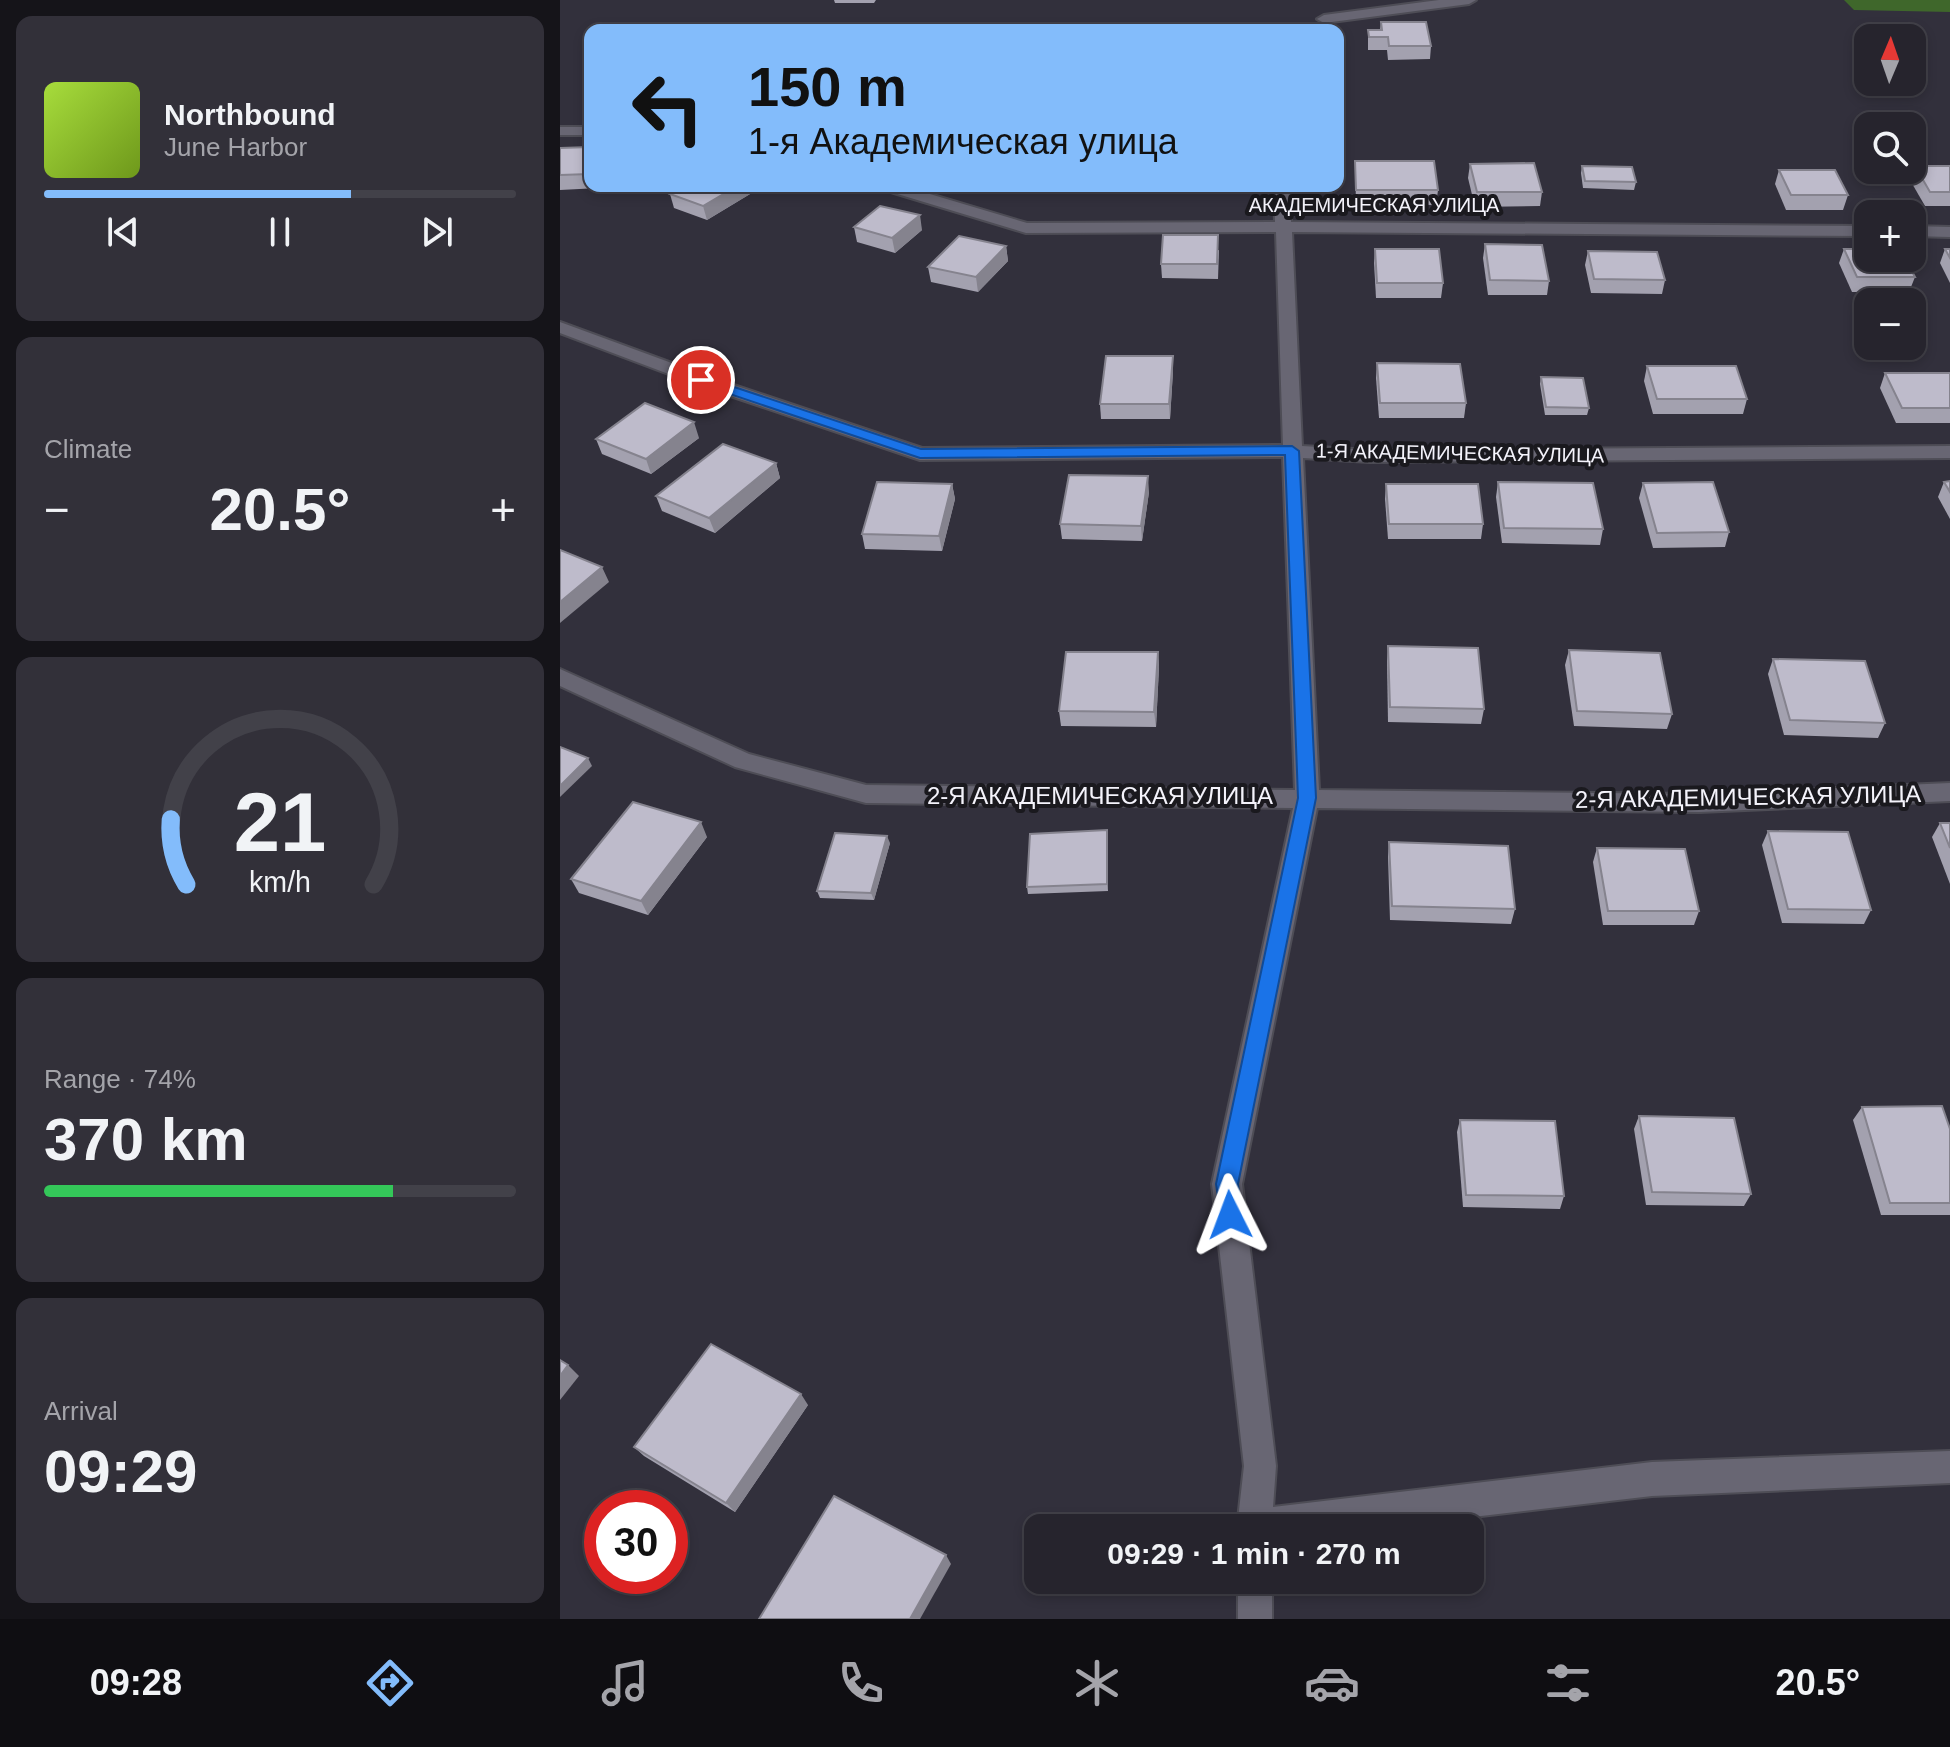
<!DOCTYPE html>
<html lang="en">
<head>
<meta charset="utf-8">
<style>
	:root { --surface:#26242d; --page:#323039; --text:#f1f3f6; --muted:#a4a4aa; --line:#424149; --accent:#83bcfb }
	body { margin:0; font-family:Helvetica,sans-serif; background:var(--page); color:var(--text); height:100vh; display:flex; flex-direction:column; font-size:30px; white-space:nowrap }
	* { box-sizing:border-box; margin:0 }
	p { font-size:26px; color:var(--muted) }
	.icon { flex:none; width:44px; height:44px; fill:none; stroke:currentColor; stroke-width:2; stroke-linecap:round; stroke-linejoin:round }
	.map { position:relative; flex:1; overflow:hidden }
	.drawer { display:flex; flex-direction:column; gap:16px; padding:16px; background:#151419; width:560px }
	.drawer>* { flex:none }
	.hud { position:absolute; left:24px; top:24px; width:760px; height:168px; border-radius:16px; box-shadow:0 4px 12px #0003,0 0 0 2px var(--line); background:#83bcfb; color:#111; overflow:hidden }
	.needle { width:52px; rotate:2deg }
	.tools { position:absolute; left:1294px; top:24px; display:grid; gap:16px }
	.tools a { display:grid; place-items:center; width:72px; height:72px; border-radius:16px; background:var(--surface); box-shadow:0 4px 12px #0003,0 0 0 2px var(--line); font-size:40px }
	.speed { position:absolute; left:24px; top:1490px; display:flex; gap:16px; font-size:40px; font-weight:700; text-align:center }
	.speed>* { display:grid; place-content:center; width:104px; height:104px; border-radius:50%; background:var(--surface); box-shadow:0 4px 12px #0003,0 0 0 2px var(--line); line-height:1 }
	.speed .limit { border:12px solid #d22; background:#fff; color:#111 }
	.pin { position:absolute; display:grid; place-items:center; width:68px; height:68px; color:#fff; margin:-34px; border:4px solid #fff; border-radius:50%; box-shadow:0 2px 8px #0007 }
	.me { position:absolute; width:88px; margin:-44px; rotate:357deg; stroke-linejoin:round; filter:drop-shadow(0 0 6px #0008) }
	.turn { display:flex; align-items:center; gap:28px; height:168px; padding:0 32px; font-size:36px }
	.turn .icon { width:104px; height:104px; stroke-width:2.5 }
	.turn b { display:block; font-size:56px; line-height:68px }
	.big { font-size:60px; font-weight:700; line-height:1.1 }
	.drawer .tile { flex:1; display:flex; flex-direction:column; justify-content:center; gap:12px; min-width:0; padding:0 28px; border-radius:16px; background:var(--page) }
	.drawer .dial { align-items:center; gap:0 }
	.dial svg { height:208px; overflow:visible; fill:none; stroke:var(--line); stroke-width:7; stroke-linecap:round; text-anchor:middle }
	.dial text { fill:var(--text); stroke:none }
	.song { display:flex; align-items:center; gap:24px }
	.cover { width:96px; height:96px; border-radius:12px; background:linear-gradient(135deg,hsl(80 70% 55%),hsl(80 70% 35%)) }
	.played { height:8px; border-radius:4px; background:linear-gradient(90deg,var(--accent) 65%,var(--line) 65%) }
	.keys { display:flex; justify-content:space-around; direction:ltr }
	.heat { display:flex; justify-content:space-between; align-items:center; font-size:44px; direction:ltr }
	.charge { height:12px; border-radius:6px; background:linear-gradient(90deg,#34c759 74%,var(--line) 0) }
	.trip { position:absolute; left:464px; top:1514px; width:460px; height:80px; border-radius:16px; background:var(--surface); box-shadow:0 4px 12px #0003,0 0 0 2px var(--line); font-weight:700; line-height:80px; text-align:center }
	.dock { display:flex; height:128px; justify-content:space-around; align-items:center; background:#0f0e12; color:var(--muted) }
	.dock .icon { width:56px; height:56px }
	.dock .current { color:var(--accent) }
	.dock b { font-size:36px; color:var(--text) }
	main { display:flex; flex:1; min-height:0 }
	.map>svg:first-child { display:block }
	.green { fill:#3f672b }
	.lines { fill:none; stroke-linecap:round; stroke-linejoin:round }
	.minor-casing { stroke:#4e4d56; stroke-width:4 }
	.minor { fill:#686673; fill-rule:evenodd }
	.wall { fill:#a3a1af }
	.shaded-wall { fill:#85838e }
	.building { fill:#bebbcb; stroke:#85838e; stroke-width:2 }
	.route { fill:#1a73e8; stroke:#114b97; stroke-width:2 }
	.labels { text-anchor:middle; stroke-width:8; stroke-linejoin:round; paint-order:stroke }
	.far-street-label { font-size:20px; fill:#f4f3fb; stroke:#1a191e }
	.street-label { font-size:24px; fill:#f4f3fb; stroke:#1a191e }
</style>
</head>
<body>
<main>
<section class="drawer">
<div class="tile">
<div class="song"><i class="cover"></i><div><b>Northbound</b><p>June Harbor</p></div></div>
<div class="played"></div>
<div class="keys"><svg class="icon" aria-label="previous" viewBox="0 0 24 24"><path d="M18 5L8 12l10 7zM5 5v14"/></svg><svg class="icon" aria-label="pause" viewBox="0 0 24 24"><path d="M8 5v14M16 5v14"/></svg><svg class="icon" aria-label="next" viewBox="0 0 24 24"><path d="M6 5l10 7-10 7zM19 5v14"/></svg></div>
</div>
<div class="tile"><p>Climate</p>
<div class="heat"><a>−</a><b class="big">20.5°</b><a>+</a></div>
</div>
<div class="tile dial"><svg viewBox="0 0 100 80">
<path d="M14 69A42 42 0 1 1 86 69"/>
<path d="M14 69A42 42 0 0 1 8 44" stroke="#83bcfb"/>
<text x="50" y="56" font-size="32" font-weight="700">21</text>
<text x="50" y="72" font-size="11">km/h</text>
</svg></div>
<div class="tile"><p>Range · 74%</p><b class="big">370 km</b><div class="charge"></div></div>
<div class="tile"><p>Arrival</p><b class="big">09:29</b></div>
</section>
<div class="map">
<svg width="1390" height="1619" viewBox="0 0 1390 1619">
	<rect width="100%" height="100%" fill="#32303c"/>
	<!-- green -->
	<path class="green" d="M1284,0H1390V12L1294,10Z"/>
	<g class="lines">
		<!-- minor casing -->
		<g class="minor-casing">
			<g id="minor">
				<path d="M879,0H916L909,4L764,23L757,19L764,15Z"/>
				<rect x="0" y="127" width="30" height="8"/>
				<path d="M319,186H343L467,223L715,222L714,186H730L731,222L1308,226V236L732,232L742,446L810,450L1390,446V458L810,462L743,458L759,790L1139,794L1390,783V801L1139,812L757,808L682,1184L716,1466L713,1507L1092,1462L1390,1451V1483L1092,1496L819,1528H677L684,1466L652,1184L733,808L306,803L175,767L0,686V669L189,754L306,785L735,790L723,457L360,460L135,384L0,333V322L147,376L362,448L723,445L716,232L466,233L321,189Z"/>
				<path d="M1352,226L1390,227V237L1352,236Z"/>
				<rect x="678" y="1580" width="34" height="39"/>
			</g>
		</g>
		<!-- minor -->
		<use href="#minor" class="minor"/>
	</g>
	<!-- wall -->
	<g class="wall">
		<path d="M274,0H316L314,3H275Z"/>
		<path d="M821,22L871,46L870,59L828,60L827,50H808V30H820Z"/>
		<path d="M30,147V186H40L39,188L0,190V148Z"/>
		<path d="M795,161L878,190L876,205L796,204Z"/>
		<path d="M910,164L982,192L980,206L915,207L908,178Z"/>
		<path d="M1022,166L1076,182L1074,190L1023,188L1021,173Z"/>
		<path d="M1355,166H1390V206H1365L1350,180Z"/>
		<path d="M1219,170L1288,195L1283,210H1226L1215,184Z"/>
		<path d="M123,186H194L195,191L147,220L114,208L110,194Z"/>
		<path d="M582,186H640V191L582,192Z"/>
		<path d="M294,227L362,230L335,253L297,242Z"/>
		<path d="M925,244L989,281L987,295H928L923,258Z"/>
		<path d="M446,246L448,261L418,292L371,282L368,267Z"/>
		<path d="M815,249L883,283L881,298H816L814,263Z"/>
		<path d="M1284,249L1355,277L1349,292H1292L1279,263Z"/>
		<path d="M1385,249H1390V283L1380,263Z"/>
		<path d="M659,250L658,279L602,278L601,264Z"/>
		<path d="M1028,251L1105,280L1102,294L1031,293L1025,265Z"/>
		<path d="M817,363L906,403L904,418H819L816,378Z"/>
		<path d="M1087,366L1187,399L1183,414H1093L1084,381Z"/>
		<path d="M613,371L610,419H541L540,404Z"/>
		<path d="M1325,373H1390V423H1336L1320,388Z"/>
		<path d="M981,377L1029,408L1027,415H985L980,384Z"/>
		<path d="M139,438L91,474L42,454L36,439Z"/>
		<path d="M216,463L220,478L155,533L102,511L96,496Z"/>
		<path d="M1390,481V519L1378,497L1384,482Z"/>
		<path d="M938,482L1043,529L1040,545L942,543L936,497Z"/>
		<path d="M1083,483L1169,532L1165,547L1093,548L1079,498Z"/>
		<path d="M392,484L395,499L382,551L305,549L302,534Z"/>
		<path d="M826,484L923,524L921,539H828L825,499Z"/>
		<path d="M589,492L582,541L502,539L500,524Z"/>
		<path d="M828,646L924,709L921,724L828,722L827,661Z"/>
		<path d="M1009,650L1112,714L1107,729L1014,726L1005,665Z"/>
		<path d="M598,652L599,667L596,727L501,726L499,711Z"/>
		<path d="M1213,659L1325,723L1318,738L1224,735L1208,674Z"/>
		<path d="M1380,823H1390V884L1372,837Z"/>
		<path d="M547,830L548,891L468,894L467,887Z"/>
		<path d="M1208,831L1311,910L1304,924L1222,923L1202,845Z"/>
		<path d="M147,837L88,915L19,893L11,879Z"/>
		<path d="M829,842L955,909L951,924L830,920L828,857Z"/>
		<path d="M330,843L314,900L260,898L257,891Z"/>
		<path d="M1037,848L1139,911L1134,925H1043L1033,862Z"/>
		<path d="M1302,1107L1390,1129V1215H1321L1293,1120Z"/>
		<path d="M1079,1116L1191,1194L1184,1206L1086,1205L1074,1129Z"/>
		<path d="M900,1120L1004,1196L1000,1209L903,1207L897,1132Z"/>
		<path d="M248,1405L175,1512L84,1456L74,1447Z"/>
	</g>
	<!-- shaded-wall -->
	<g class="shaded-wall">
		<path d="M177,186H194L195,191L147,220L143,206Z"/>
		<path d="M360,215L362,230L335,253L332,238Z"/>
		<path d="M446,246L448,261L418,292L416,277Z"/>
		<path d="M613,356V371L610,419L609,404Z"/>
		<path d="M134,422L139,438L91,474L86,459Z"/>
		<path d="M216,463L220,478L155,533L149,518Z"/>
		<path d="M588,476L589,492L582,541L581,526Z"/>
		<path d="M392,484L395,499L382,551L379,536Z"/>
		<path d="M42,567L49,582L0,623V602Z"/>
		<path d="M598,652L599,667L596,727L594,712Z"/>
		<path d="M28,758L32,766L0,797V786Z"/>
		<path d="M141,822L147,837L88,915L81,901Z"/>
		<path d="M547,830L548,838V891L547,884Z"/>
		<path d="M327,836L330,843L314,900L311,893Z"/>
		<path d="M8,1365L19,1376L0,1400V1376Z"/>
		<path d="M241,1394L248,1405L175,1512L166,1503Z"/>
		<path d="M386,1555L391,1564L360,1619H350Z"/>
	</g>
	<!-- building -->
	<g class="building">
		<path d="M821,22H866L871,46H829L828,37H809L808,30H822Z"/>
		<path d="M30,147V174L0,175V148Z"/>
		<path d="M795,161H874L878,190H796Z"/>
		<path d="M974,163L982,192H917L910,164Z"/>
		<path d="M1022,166L1072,167L1076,182L1025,181Z"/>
		<path d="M1355,166H1390V192H1370Z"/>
		<path d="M1219,170H1275L1288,195H1231Z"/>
		<path d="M123,186H177L143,206L110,194Z"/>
		<path d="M320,206L360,215L332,238L294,227Z"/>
		<path d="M603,235H658L657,264H601Z"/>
		<path d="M399,236L446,246L416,277L368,267Z"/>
		<path d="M925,244L982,245L989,281L930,280Z"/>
		<path d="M815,249H879L883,283H817Z"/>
		<path d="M1284,249H1308V258H1345L1355,277H1297Z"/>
		<path d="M1385,249H1390V258Z"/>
		<path d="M1028,251L1097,252L1105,280L1034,279Z"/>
		<path d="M546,356H613L609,404H540Z"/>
		<path d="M817,363L900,364L906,403H820Z"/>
		<path d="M1087,366H1176L1187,399H1097Z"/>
		<path d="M1325,373H1390V408H1342Z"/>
		<path d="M981,377L1023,378L1029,408L986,407Z"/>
		<path d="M85,403L134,422L86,459L36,439Z"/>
		<path d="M163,444L216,463L149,518L96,496Z"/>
		<path d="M509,475L588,476L581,526L500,524Z"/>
		<path d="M1390,481V492L1384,482Z"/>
		<path d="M317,482L392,484L379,536L302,534Z"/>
		<path d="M938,482L1033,483L1043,529L944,528Z"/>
		<path d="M1153,482L1169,532L1097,533L1083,483Z"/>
		<path d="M826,484H918L923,524H829Z"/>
		<path d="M0,550L42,567L0,602Z"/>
		<path d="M828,646L918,648L924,709L830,707Z"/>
		<path d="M1009,650L1100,653L1112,714L1017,711Z"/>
		<path d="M506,652H598L594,712L499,711Z"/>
		<path d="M1213,659L1305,661L1325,723L1230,720Z"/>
		<path d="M0,747L28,758L0,786Z"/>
		<path d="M73,802L141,822L81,901L11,879Z"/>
		<path d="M1380,823H1390V848Z"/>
		<path d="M547,830V884L467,887L470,834Z"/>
		<path d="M1208,831L1288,832L1311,910L1228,909Z"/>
		<path d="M275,833L327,836L311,893L257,891Z"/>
		<path d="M829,842L948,846L955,909L832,906Z"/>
		<path d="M1037,848L1125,849L1139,911H1048Z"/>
		<path d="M1382,1106L1390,1129V1203H1330L1302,1107Z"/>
		<path d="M1079,1116L1174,1118L1191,1194L1092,1192Z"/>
		<path d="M900,1120L995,1121L1004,1196L906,1195Z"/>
		<path d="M151,1344L241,1394L166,1503L74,1447Z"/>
		<path d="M0,1360L8,1365L0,1376Z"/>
		<path d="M274,1496L386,1555L350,1619H199Z"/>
	</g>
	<!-- route -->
	<path class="route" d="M141,376L361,449L732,446L739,451L756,798L678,1184L682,1215L678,1223L670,1226L662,1223L656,1184L738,798L725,455L360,458L137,383L135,380Z"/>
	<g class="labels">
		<!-- far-street labels -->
		<g class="far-street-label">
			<text x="814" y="212">АКАДЕМИЧЕСКАЯ УЛИЦА</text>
			<text transform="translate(900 453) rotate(1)" y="7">1-Я АКАДЕМИЧЕСКАЯ УЛИЦА</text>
		</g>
		<!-- street labels -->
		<g class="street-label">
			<text x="540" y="804">2-Я АКАДЕМИЧЕСКАЯ УЛИЦА</text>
			<text transform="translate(1188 797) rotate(-1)" y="8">2-Я АКАДЕМИЧЕСКАЯ УЛИЦА</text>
		</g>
	</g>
</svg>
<div class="tools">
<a><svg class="needle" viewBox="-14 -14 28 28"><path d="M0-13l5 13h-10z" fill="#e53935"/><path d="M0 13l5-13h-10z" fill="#a4a4aa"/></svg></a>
<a><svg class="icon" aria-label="search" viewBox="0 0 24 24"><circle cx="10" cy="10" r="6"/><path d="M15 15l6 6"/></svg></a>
<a>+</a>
<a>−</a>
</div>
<div class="speed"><div class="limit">30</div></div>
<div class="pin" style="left:141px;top:380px;background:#d93025"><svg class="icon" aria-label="arrive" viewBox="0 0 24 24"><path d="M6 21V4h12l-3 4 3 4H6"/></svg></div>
<svg class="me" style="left:670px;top:1215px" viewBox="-20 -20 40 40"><path d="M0-17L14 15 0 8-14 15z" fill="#1a73e8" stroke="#fff" stroke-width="4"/></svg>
<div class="trip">09:29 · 1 min · 270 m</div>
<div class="hud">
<div class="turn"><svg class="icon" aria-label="left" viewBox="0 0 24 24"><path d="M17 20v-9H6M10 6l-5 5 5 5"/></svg><div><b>150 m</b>1-я Академическая улица</div></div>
</div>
</div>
</main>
<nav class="dock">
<b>09:28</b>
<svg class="icon current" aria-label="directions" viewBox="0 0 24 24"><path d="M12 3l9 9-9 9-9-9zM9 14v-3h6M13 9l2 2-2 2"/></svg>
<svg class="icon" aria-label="music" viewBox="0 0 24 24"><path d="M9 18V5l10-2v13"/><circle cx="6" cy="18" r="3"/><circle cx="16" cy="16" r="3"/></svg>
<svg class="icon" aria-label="phone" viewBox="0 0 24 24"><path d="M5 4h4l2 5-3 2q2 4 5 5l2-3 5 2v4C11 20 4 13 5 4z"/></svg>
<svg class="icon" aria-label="climate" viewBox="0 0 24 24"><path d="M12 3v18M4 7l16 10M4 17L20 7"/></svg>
<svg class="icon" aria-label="car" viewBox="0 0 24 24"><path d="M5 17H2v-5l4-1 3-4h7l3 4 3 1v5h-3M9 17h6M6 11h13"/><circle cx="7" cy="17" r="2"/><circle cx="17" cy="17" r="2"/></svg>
<svg class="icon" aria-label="filters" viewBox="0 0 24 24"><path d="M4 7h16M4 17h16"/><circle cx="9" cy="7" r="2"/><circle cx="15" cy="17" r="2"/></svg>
<b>20.5°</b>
</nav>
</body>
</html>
